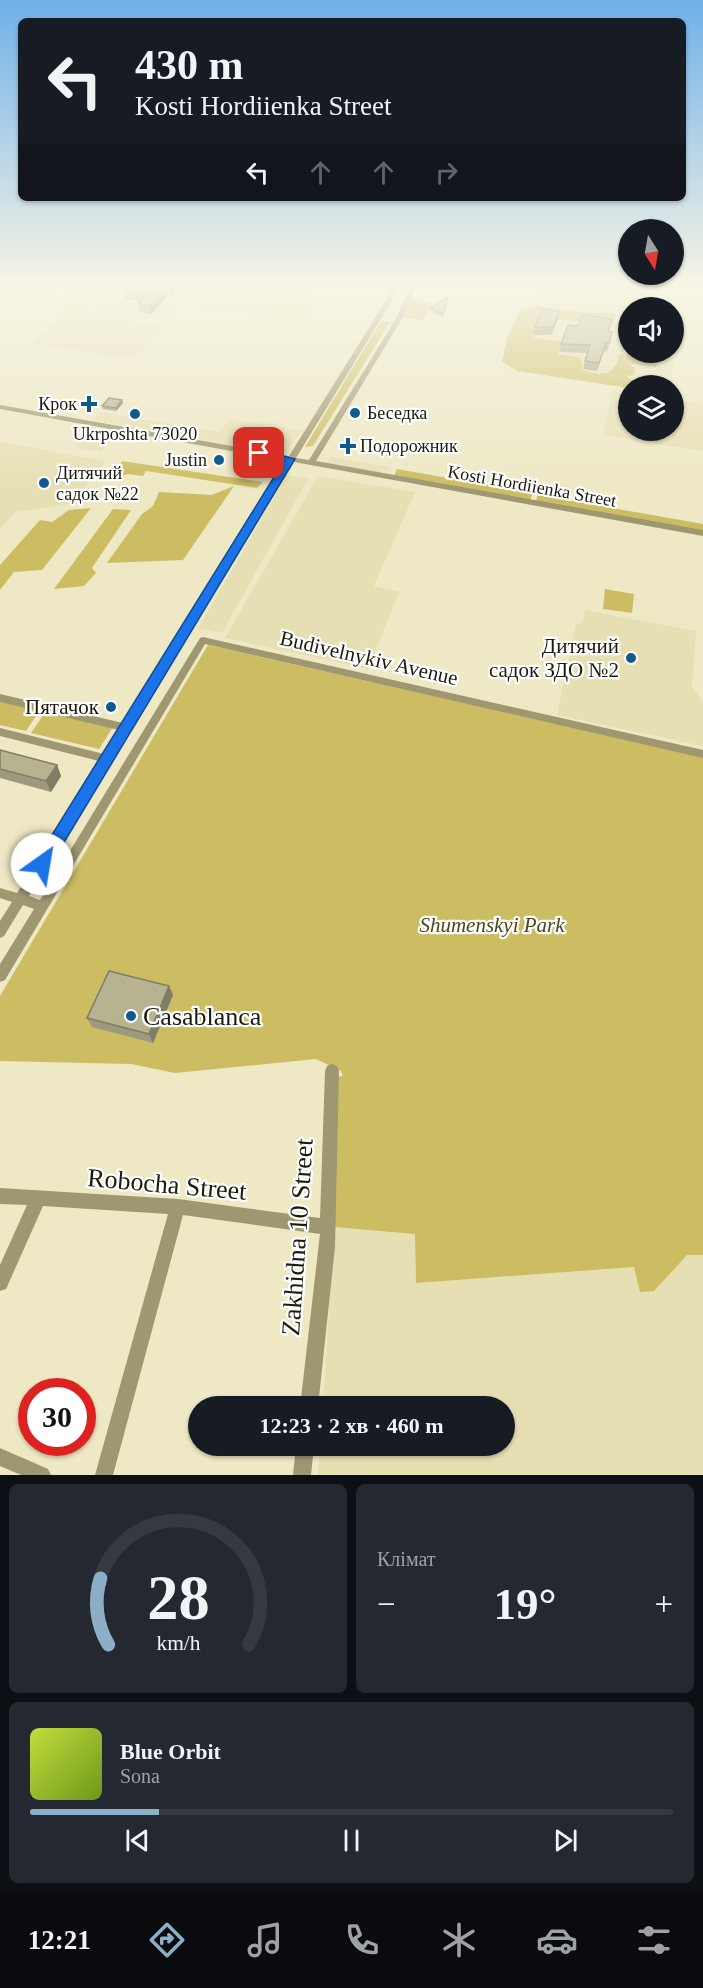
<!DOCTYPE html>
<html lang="uk">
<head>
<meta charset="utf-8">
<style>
	:root { --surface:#171b24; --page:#242831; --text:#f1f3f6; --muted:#9ea1a6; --line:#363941; --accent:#8caec7 }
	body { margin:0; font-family:Georgia,serif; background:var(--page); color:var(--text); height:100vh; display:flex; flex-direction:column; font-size:22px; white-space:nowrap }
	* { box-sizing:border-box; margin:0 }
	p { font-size:20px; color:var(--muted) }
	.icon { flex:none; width:33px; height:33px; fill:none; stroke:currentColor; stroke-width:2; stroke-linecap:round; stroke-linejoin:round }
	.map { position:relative; height:1475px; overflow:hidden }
	.sheet { display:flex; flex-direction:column; gap:9px; padding:9px; background:#0d0f14; flex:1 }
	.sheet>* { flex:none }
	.top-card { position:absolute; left:18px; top:18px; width:668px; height:183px; border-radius:9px; box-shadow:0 2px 4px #0004; background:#171b24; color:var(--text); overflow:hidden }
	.needle { width:39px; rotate:169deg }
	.tools { position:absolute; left:618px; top:219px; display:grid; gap:12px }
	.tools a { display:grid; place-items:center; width:66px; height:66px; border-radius:50%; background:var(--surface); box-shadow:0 2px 4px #0004; font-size:30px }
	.speed { position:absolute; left:18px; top:1378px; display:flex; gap:12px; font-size:30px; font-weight:700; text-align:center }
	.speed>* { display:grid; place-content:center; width:78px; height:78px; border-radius:50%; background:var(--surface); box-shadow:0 2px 4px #0004; line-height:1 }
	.speed .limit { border:9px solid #d22; background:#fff; color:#111 }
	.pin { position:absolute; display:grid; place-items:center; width:51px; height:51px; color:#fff; margin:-26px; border-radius:12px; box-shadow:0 3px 9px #0006 }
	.me { position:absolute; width:66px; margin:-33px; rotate:32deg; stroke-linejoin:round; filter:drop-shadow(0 0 4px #0008) }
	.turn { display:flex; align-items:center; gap:21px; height:126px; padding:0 18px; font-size:27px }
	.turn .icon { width:78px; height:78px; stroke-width:2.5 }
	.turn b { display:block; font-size:42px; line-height:51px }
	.lanes { display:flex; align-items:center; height:57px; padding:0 18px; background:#0003; justify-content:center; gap:30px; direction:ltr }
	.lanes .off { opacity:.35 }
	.big { font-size:45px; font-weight:700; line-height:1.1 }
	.sheet .tile { flex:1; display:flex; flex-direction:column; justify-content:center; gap:9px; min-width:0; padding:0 21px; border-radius:9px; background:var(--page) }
	.sheet .dial { align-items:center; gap:0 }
	.dial svg { height:156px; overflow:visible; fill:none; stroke:var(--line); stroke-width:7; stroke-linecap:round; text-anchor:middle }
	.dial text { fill:var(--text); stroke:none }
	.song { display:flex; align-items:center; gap:18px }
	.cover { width:72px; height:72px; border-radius:9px; background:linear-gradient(135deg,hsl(70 70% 55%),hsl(80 70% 35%)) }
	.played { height:6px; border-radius:3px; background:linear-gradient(90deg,var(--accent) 20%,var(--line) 20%) }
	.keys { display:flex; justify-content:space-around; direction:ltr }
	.heat { display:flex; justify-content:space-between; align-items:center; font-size:33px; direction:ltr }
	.sheet .tiles { flex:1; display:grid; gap:9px; grid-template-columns:1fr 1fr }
	.tile:last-child { grid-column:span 2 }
	.trip { position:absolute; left:188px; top:1396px; width:327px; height:60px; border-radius:30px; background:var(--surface); box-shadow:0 2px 4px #0004; font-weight:700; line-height:60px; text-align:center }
	.dock { display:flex; height:96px; justify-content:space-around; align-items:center; background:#090b0e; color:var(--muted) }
	.dock .icon { width:42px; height:42px }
	.dock .current { color:var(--accent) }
	.dock b { font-size:27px; color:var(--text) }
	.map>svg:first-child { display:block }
	.built { fill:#e7dfb4 }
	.green { fill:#ccbd63 }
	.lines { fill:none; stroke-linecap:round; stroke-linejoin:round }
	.minor { fill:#9e9770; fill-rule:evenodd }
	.wall { fill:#9d997c }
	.shaded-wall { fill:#807d65 }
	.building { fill:#b7b290; stroke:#807d65; stroke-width:1.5 }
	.route { fill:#1a73e8; stroke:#114b97; stroke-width:1.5 }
	.poi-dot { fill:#115a8e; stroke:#fff; stroke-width:2 }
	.labels { text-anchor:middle; stroke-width:4.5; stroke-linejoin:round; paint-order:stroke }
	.far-poi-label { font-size:18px; fill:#1c1a0d; stroke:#fff; text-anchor:start }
	.far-street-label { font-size:18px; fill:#1c1a0d; stroke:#fff }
	.poi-label { font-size:21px; fill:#1c1a0d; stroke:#fff; text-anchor:end }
	.street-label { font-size:21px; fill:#1c1a0d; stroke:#fff }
	.park-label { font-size:21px; font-style:italic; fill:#4d461c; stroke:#fff }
	.near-poi-label { font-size:26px; fill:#1c1a0d; stroke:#fff; text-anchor:start }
	.near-street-label { font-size:26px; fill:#1c1a0d; stroke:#fff }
</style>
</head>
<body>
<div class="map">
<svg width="703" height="1475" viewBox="0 0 703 1475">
	<rect width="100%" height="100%" fill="#eee8c5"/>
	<!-- built -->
	<g class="built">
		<path d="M0,283H67L52,297L38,295L35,298L0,293Z"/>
		<path d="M79,283H251L315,292L309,299L319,300L304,321L182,303L167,319L57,304Z"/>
		<path d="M522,283H628L658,307L628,308V352L673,353L672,385L506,364L534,302L542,303Z"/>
		<path d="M68,311L165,326L133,359L32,343Z"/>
		<path d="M613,389L628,392V430H674V399L703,403V451L603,435Z"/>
		<path d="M101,412L218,432L229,419L301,431L285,455L93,420Z"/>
		<path d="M88,432L114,437L101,452L75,447Z"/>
		<path d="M0,442L106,461L69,504L15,512L0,529Z"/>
		<path d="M330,457L389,467L388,471L382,470L380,472L326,463Z"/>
		<path d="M287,475L308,479L222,633L198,628Z"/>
		<path d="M318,476L415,492L374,586L399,592L368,669L225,638Z"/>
		<path d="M585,610L696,631L692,686L703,702V746L557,715L576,624L583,623Z"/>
		<path d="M334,1227L703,1255V1475H318L320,1446H504V1407H323Z"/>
	</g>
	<!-- green -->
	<g class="green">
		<path d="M410,299L433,302L424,320L400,317Z"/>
		<path d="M536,306L588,313H611L616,316L612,326L541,317L533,338L561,341L558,354L581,358L582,370L598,374L610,372L617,364L619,353L624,355L625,362L626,354L657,357L656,367L626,363L635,368L634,375L626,376L639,384L628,386V388L518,371L502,362L507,338L520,311Z"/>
		<path d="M381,321L390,322L313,446L305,447Z"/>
		<path d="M122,461L263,482L257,488L146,471L143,476L128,474L114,478Z"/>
		<path d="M397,469L533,493L530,500L394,476Z"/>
		<path d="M234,486L183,560L107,563L142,514L153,506L159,492L212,495Z"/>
		<path d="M538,495L703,524V531L536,501Z"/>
		<path d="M91,508L42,570L14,572L0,590V565L40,520L52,522L69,510Z"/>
		<path d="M113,509L131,510L92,568L96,573L84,586L54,589Z"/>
		<path d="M605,589L634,594L632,613L603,609Z"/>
		<path d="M208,645L703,757V1255H687L654,1291L640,1292L634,1267L416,1283L415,1234L334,1227L337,1077L343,1076L341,1071L316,1059L175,1073L131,1064L0,1061V996Z"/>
		<path d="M0,701L40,710L26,731L0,725Z"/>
		<path d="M46,711L113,727L99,749L31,733Z"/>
	</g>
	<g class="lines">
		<!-- minor -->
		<g class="minor">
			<path d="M392,283H398L393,299L296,458L309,460L397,317L412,283H418L403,317L316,461L703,530V536L294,462L29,896L40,900L200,638L203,637L703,750V758L205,644L5,980L0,982V964L34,909L23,905L4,936L0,938V921L12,902L0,898V888L17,893L99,761L0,736V728L104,754L119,730L0,702V694L123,723L286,461L0,409V405L289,456L387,299Z"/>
			<path d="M332,1064L337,1066L339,1071L335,1247L318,1407H300L320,1234L183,1215L113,1475H95L168,1214L43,1206L6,1289L0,1291V1265L27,1205L0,1204V1188L178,1199L320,1218L325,1071L327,1066Z"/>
			<path d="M296,1446H314L311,1475H293Z"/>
			<path d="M0,1448L48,1469L51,1475H21L0,1466Z"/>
		</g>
	</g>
	<!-- wall -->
	<g class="wall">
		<path d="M111,283H182L171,298L167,297L151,314L140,312L138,304L141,301L125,299L123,291L128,286L112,284Z"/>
		<path d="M448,299L443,317L430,311V308Z"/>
		<path d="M558,319L551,335H533L535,327Z"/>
		<path d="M609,332L610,341L607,352L604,351L597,371L583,369L587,353L559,352L561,344Z"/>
		<path d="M123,403L116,411L103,409L102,406Z"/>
		<path d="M0,750L57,765L61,776L51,792L0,778Z"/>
		<path d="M169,986L173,995L153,1043L92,1027L87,1018Z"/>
	</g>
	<!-- shaded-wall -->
	<g class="shaded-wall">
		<path d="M175,283H182L171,298L170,290Z"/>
		<path d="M166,289L167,297L151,314L149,306Z"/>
		<path d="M559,311L558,319L551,335L553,327Z"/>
		<path d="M122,400L123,403L116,411V408Z"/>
		<path d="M57,765L61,776L51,792L46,781Z"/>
		<path d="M169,986L173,995L153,1043L149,1034Z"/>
	</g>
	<!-- building -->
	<g class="building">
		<path d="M131,283H175L170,290L166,289L149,306L138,304L148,294L123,291Z"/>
		<path d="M448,297L443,314L430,308Z"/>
		<path d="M542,309L559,311L553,327H535Z"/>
		<path d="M583,315L612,319L608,332H612L610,339L609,343H606L599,363L585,361L590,345L561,344L568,325L578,326Z"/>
		<path d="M109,398L122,400L116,408L102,406Z"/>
		<path d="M0,750L57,765L46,781L0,769Z"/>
		<path d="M109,971L169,986L149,1034L87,1018Z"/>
	</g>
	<!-- sky -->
	<linearGradient id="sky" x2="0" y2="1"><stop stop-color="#70b0e9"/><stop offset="0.58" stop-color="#f7f5e5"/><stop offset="1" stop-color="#f7f5e5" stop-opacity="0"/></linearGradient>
	<rect width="703" height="490" fill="url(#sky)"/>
	<!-- route -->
	<path class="route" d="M259,450L295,459L48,869H37L35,864L37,859L284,461L255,455V451Z"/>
	<!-- markers -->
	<g class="poi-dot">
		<path d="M86 395h6v6h6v6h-6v6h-6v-6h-6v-6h6z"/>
		<circle cx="355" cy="413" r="6"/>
		<circle cx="135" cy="414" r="6"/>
		<path d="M345 437h6v6h6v6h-6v6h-6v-6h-6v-6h6z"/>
		<circle cx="219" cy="460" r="6"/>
		<circle cx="44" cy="483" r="6"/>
		<circle cx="631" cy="658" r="6"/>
		<circle cx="111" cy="707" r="6"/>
		<circle cx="131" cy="1016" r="6"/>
	</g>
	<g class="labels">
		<!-- far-poi labels -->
		<g class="far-poi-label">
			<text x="77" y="410" text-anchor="end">Крок</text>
			<text x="367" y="419">Беседка</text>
			<text x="135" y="440" text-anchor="middle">Ukrposhta 73020</text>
			<text x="360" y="452">Подорожник</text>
			<text x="207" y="466" text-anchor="end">Justin</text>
			<text x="56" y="479">Дитячий<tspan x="56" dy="21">садок №22</tspan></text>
		</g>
		<!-- far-street labels -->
		<g class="far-street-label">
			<text transform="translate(532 486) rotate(10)" y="6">Kosti Hordiienka Street</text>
		</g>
		<!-- poi labels -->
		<g class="poi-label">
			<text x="619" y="653">Дитячий<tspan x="619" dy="24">садок ЗДО №2</tspan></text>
			<text x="99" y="714">Пятачок</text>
		</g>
		<!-- street labels -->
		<g class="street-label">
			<text transform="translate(369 658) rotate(13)" y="7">Budivelnykiv Avenue</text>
		</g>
		<!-- park labels -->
		<g class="park-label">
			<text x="492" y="932">Shumenskyi Park</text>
		</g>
		<!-- near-poi labels -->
		<g class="near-poi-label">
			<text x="143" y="1025">Casablanca</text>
		</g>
		<!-- near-street labels -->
		<g class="near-street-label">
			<text transform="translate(167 1184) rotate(5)" y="9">Robocha Street</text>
			<text transform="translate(297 1237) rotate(-86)" y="9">Zakhidna 10 Street</text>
		</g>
	</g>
</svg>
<div class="tools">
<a><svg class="needle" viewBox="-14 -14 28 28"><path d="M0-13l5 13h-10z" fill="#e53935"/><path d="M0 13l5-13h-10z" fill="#9ea1a6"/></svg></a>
<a><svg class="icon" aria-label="sound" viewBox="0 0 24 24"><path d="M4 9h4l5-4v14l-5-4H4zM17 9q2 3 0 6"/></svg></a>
<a><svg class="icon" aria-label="layers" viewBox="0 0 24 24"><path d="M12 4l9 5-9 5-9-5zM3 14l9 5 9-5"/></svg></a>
</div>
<div class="speed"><div class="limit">30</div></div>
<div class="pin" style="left:259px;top:453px;background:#d93025"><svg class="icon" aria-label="arrive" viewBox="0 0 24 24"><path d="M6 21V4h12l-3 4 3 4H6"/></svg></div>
<svg class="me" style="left:42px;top:864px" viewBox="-20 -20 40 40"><circle r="19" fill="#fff"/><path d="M0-13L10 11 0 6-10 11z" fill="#1a73e8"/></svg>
<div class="trip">12:23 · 2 хв · 460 m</div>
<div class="top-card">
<div class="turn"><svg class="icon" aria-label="left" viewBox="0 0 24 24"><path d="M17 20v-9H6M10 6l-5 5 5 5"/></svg><div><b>430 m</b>Kosti Hordiienka Street</div></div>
<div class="lanes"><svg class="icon" aria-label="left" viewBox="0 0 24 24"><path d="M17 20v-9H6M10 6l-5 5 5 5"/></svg><svg class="icon off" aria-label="ahead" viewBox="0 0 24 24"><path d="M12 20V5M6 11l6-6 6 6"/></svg><svg class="icon off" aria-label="ahead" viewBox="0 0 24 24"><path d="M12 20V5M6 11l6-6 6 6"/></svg><svg class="icon off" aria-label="right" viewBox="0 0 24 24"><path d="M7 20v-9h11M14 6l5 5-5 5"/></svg></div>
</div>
</div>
<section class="sheet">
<div class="tiles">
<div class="tile dial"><svg viewBox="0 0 100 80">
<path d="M14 69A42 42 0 1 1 86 69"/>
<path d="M14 69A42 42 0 0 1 10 35" stroke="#8caec7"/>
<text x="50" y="56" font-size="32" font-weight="700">28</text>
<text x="50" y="72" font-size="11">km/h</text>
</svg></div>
<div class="tile"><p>Клімат</p>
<div class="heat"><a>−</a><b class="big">19°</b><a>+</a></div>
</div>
<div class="tile">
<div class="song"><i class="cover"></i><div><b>Blue Orbit</b><p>Sona</p></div></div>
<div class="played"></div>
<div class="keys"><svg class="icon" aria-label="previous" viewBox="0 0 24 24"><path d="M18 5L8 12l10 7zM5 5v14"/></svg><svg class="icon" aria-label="pause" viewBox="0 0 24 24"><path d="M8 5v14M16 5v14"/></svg><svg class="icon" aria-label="next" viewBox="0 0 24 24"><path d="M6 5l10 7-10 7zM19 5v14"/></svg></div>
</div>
</div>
</section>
<nav class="dock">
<b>12:21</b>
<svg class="icon current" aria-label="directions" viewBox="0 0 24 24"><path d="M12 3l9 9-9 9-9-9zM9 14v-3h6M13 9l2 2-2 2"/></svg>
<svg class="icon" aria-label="music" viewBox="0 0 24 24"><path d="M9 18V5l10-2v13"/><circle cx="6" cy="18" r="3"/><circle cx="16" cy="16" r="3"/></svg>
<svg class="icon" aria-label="phone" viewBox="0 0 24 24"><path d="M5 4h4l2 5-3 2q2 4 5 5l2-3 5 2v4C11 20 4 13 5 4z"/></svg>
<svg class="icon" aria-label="climate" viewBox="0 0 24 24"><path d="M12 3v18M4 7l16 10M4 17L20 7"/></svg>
<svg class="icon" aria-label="car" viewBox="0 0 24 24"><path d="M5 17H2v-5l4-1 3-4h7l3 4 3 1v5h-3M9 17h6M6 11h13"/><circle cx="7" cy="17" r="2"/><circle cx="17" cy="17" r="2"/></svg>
<svg class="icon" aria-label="filters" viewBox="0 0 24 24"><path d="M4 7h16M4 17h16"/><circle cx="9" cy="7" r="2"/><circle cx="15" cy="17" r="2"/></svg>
</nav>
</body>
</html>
